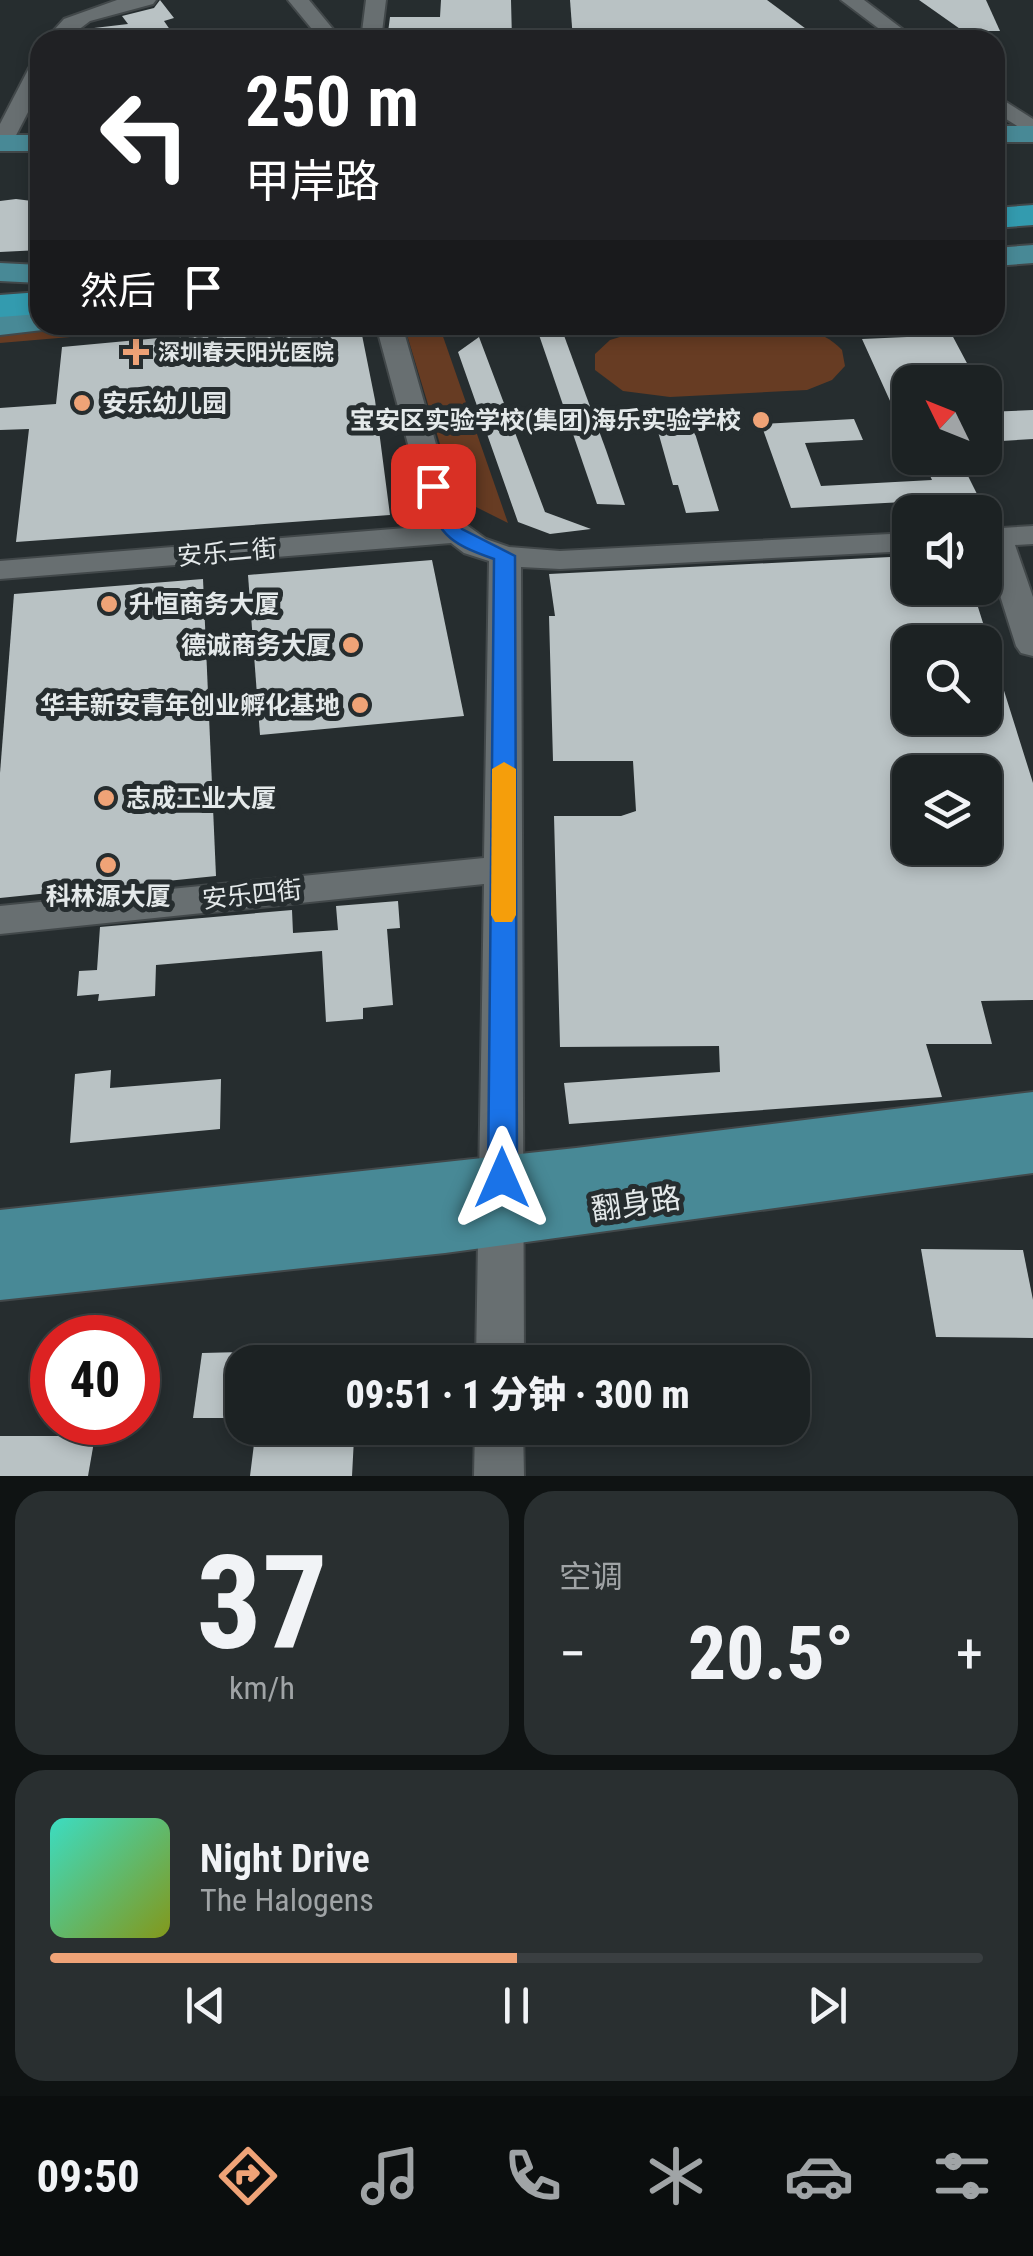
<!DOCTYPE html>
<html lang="zh">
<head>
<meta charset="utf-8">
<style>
	:root { --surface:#1c2223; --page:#292f30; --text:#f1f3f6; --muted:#a0a4a6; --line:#3a3f41; --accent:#efa377 }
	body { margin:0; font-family:"Roboto Condensed","Noto Sans SC",sans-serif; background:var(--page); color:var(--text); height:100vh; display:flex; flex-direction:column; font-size:38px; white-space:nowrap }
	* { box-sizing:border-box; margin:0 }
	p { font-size:32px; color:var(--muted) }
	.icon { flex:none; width:55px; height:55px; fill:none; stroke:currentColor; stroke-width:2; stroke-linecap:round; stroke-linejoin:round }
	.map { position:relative; height:1476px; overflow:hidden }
	.details { display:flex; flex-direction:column; gap:15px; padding:15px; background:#0f1313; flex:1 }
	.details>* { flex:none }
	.guide { position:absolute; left:30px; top:30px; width:975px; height:305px; border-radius:30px; box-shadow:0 5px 15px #0003,0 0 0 2px var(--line); background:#202124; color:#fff; overflow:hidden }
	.needle { width:65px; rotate:313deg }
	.buttons { position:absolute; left:892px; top:365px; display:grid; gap:20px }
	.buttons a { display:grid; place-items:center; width:110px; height:110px; border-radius:20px; background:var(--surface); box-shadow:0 5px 15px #0003,0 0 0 2px var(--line); font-size:50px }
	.speed { position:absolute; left:30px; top:1315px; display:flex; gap:20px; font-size:50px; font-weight:700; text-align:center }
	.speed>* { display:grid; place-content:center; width:130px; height:130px; border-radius:50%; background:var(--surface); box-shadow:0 5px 15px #0003,0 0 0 2px var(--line); line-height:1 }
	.speed .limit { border:15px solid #d22; background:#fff; color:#111 }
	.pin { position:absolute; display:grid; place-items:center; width:85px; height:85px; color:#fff; margin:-42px; border-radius:20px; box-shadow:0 5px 15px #0006 }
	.me { position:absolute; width:110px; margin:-55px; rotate:0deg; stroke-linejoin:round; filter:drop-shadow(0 0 8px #0008) }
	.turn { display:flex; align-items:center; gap:35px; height:210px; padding:0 50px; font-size:45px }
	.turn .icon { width:130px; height:130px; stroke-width:2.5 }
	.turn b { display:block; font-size:70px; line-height:85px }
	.then { display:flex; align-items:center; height:95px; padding:0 50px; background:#0003; gap:20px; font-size:38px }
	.big { font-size:75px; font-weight:800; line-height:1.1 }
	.details .card { flex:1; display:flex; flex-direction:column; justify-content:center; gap:15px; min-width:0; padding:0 35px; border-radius:30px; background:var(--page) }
	.details .dial { align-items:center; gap:0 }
	.dial b { font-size:130px; line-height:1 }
	.song { display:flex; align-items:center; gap:30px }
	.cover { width:120px; height:120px; border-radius:15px; background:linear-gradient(135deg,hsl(170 70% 55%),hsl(70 70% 35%)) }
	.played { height:10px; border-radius:5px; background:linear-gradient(90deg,var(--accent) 50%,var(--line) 50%) }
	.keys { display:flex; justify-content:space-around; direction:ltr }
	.heat { display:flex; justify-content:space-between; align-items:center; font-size:55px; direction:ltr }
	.details .tiles { flex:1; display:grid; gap:15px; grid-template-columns:1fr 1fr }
	.card:last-child { grid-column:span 2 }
	.trip { position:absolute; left:225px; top:1345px; width:585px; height:100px; border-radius:30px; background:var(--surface); box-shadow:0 5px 15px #0003,0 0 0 2px var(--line); font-weight:800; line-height:100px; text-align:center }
	.tab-bar { display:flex; height:160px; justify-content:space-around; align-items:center; background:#0b0e0e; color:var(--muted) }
	.tab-bar .icon { width:70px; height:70px }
	.tab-bar .active { color:var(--accent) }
	.tab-bar b { font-size:45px; color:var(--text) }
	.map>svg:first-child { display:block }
	.green { fill:#673c23 }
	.building { fill:#b9c2c4; fill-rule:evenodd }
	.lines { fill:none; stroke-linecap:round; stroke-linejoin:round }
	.minor-casing { stroke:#42484a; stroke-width:4 }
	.major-casing { stroke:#42484a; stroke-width:4 }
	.highway-casing { stroke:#42484a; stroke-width:4 }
	.minor { fill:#686f71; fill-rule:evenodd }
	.major { fill:#488996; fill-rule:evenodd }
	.highway { fill:#339baf; fill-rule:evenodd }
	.route { fill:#1a73e8; stroke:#114b97; stroke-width:2.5 }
	.slow { fill:#f59e0b }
	.poi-dot { fill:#efa377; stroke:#262d2f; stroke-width:4 }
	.labels { text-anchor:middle; stroke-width:10; stroke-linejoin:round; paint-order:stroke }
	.far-poi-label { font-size:22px; font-weight:bold; fill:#e4e9ea; stroke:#262d2f; text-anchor:start }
	.poi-label { font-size:25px; font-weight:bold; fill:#e4e9ea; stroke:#262d2f; text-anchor:start }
	.street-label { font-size:25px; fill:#e4e9ea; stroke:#262d2f }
	.near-street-label { font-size:30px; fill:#e4e9ea; stroke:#262d2f }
</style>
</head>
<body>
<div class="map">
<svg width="1033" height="1476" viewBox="0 0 1033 1476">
	<rect width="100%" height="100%" fill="#262d2f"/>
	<!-- green -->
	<g class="green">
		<path d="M79,325H211L0,343V331Z"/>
		<path d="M404,325H439L508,523L456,497Z"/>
		<path d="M756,325C787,325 819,326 842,350L845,366L832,380L807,390L670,397L623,391L595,370V354L610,340L636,332Z"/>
	</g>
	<!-- building -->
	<g class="building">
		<path d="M160,0L174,18L164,21L177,40H94V28L128,24L122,16L154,8Z"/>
		<path d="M441,0H511L512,40H387L390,17H440Z"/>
		<path d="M570,0H767L821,40H573Z"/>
		<path d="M919,0H986L1000,31H963Z"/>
		<path d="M16,199L40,202V250L0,252V201Z"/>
		<path d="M299,325H360L375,400L390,515L16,542L29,429L0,430V408L56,404L62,347Z"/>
		<path d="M562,330L606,450L625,505L597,504L538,332Z"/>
		<path d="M952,335L977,382H910V445L862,339Z"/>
		<path d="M479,337L545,512L591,529L550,534L518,522L458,352Z"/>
		<path d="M1033,410V439L985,442V412Z"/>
		<path d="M854,419L863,440L805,443L821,486L932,480L922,458H959L979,498L791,508L761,424Z"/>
		<path d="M693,427L719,511L686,513L678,485H673L657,428Z"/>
		<path d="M910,556V588H972L989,642H910V718H985V644L989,643L1033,783V1000L981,1001L992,1044H926L942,1097L569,1124L564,1083L720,1072L719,1046L560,1047L554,816H621L636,811L633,761H553L549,616H555L549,574ZM910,759H971L975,772H985V809L996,849L910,850Z"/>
		<path d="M432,560L464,716L260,735L248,575Z"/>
		<path d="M203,579L216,876L0,898V773L14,594Z"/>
		<path d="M398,901L400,928L387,929L393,1005L363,1008V1019L326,1022L322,951L156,965L155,996L98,1001L99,994L77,996L79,971L97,970L100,927L292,910L293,933L338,930L336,906Z"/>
		<path d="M111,1070L110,1088L221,1079L220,1129L70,1143L75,1074Z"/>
		<path d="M921,1249L1023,1250L1033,1300V1338L936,1337Z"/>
		<path d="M242,1352V1418H193L202,1353Z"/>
		<path d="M256,1428H317L316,1439L354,1438L352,1476H250Z"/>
		<path d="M0,1436H95L88,1476H0Z"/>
	</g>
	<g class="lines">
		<!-- minor casing -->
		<g class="minor-casing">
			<g id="minor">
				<path d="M117,0H156L153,4L90,21L65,40H45L64,19Z"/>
				<path d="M288,0H309L342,40H321Z"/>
				<path d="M366,0H386L381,40H361Z"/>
				<path d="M841,0H864L917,40H894Z"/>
				<path d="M40,62V89L12,143L0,150V124L29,68Z"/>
				<path d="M995,95L1033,119V136L995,112Z"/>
				<path d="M376,325H402L457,518L486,539L509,547L560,551L910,533V551L560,569L521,567L524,1362H476L484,884L0,934V906L484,858L489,561L464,553L451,543L0,579V561L430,526Z"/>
				<path d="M1033,526V544L1015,545L1033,597V656L1021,653L1016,646L985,548V529Z"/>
				<path d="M475,1428H523L524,1476H474Z"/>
			</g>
		</g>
		<!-- major casing -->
		<g class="major-casing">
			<g id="major">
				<rect x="995" y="126" width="38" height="16"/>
				<rect x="0" y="135" width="40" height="16"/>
				<path d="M1033,245V263L995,266V248Z"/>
				<path d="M0,263L40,265V283L0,281Z"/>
				<path d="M40,312V325H54L51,329L0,335V315Z"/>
				<path d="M1033,1092V1173L445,1253L0,1300V1210L576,1148Z"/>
			</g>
		</g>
		<!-- highway casing -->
		<g class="highway-casing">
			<g id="highway">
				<path d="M1033,205V225L995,228V208Z"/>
				<path d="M40,292V314L0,317V295Z"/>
			</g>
		</g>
		<!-- minor -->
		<use href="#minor" class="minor"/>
		<!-- major -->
		<use href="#major" class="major"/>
		<!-- highway -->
		<use href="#highway" class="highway"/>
	</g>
	<!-- route -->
	<path class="route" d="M433,480L443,486L453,520L462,529L515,556L517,1178L513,1186L502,1189L492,1186L488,1178L494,559C447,543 437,533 424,486Z"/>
	<!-- slow -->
	<path class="slow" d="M504,762L516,769V915L512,922H495L491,915L492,769Z"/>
	<!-- markers -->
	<g class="poi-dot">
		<path d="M131 337h10v10h10v10h-10v10h-10v-10h-10v-10h10z"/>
		<circle cx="82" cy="403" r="10"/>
		<circle cx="761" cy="420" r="10"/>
		<circle cx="109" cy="604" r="10"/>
		<circle cx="351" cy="645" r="10"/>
		<circle cx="360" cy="705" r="10"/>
		<circle cx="106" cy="798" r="10"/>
		<circle cx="108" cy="865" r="10"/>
	</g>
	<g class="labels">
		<!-- far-poi labels -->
		<g class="far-poi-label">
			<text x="158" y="360">深圳春天阳光医院</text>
		</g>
		<!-- poi labels -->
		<g class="poi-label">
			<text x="102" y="412">安乐幼儿园</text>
			<text x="741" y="429" text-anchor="end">宝安区实验学校(集团)海乐实验学校</text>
			<text x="129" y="613">升恒商务大厦</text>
			<text x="331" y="654" text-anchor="end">德诚商务大厦</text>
			<text x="340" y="714" text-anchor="end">华丰新安青年创业孵化基地</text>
			<text x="126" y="807">志成工业大厦</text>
			<text x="108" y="905" text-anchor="middle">科林源大厦</text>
		</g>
		<!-- street labels -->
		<g class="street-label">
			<text transform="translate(227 552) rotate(-5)" y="9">安乐二街</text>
			<text transform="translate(252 894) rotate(-6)" y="9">安乐四街</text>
		</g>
		<!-- near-street labels -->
		<g class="near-street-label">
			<text transform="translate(636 1204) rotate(-8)" y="10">翻身路</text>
		</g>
	</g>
</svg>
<div class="buttons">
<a><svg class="needle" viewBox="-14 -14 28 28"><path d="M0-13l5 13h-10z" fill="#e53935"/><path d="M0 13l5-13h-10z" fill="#a0a4a6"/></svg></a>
<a><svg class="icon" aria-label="sound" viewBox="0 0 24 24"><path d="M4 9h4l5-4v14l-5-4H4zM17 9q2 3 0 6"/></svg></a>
<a><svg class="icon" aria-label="search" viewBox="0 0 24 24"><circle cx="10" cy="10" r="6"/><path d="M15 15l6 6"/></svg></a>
<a><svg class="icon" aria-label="layers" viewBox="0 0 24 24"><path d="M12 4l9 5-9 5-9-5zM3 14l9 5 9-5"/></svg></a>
</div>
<div class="speed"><div class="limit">40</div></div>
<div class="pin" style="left:433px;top:486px;background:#d93025"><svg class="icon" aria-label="arrive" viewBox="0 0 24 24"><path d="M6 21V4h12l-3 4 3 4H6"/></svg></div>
<svg class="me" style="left:502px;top:1178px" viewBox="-20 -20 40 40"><path d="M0-17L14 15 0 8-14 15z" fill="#1a73e8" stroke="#fff" stroke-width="4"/></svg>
<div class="trip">09:51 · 1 分钟 · 300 m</div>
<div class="guide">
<div class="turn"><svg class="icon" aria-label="left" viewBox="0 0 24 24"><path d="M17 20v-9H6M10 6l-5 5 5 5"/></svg><div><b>250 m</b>甲岸路</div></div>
<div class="then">然后<svg class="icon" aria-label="arrive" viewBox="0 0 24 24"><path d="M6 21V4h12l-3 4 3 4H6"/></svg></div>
</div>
</div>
<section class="details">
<div class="tiles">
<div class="card dial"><b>37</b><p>km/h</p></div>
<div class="card"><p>空调</p>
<div class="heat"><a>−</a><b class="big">20.5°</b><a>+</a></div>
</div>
<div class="card">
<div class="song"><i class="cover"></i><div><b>Night Drive</b><p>The Halogens</p></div></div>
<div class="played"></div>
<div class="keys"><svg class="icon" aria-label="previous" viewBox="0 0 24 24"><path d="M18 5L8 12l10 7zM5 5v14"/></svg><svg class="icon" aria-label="pause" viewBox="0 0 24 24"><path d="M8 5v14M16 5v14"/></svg><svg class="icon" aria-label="next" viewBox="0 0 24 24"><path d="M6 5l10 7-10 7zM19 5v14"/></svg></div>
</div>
</div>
</section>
<nav class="tab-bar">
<b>09:50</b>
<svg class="icon active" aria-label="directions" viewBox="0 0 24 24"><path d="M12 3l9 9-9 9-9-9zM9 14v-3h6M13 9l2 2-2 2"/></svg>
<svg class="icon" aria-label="music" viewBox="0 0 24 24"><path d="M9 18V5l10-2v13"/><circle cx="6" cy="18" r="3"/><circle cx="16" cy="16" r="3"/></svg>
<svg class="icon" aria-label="phone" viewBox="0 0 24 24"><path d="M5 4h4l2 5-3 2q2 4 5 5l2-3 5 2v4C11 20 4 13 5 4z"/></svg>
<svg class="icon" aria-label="climate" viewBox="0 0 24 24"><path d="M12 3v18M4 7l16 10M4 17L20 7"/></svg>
<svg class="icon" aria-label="car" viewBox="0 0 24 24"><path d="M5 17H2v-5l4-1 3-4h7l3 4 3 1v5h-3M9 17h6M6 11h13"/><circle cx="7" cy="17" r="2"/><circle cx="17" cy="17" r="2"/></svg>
<svg class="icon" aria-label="filters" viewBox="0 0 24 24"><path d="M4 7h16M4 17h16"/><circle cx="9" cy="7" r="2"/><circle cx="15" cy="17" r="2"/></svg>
</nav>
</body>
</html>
